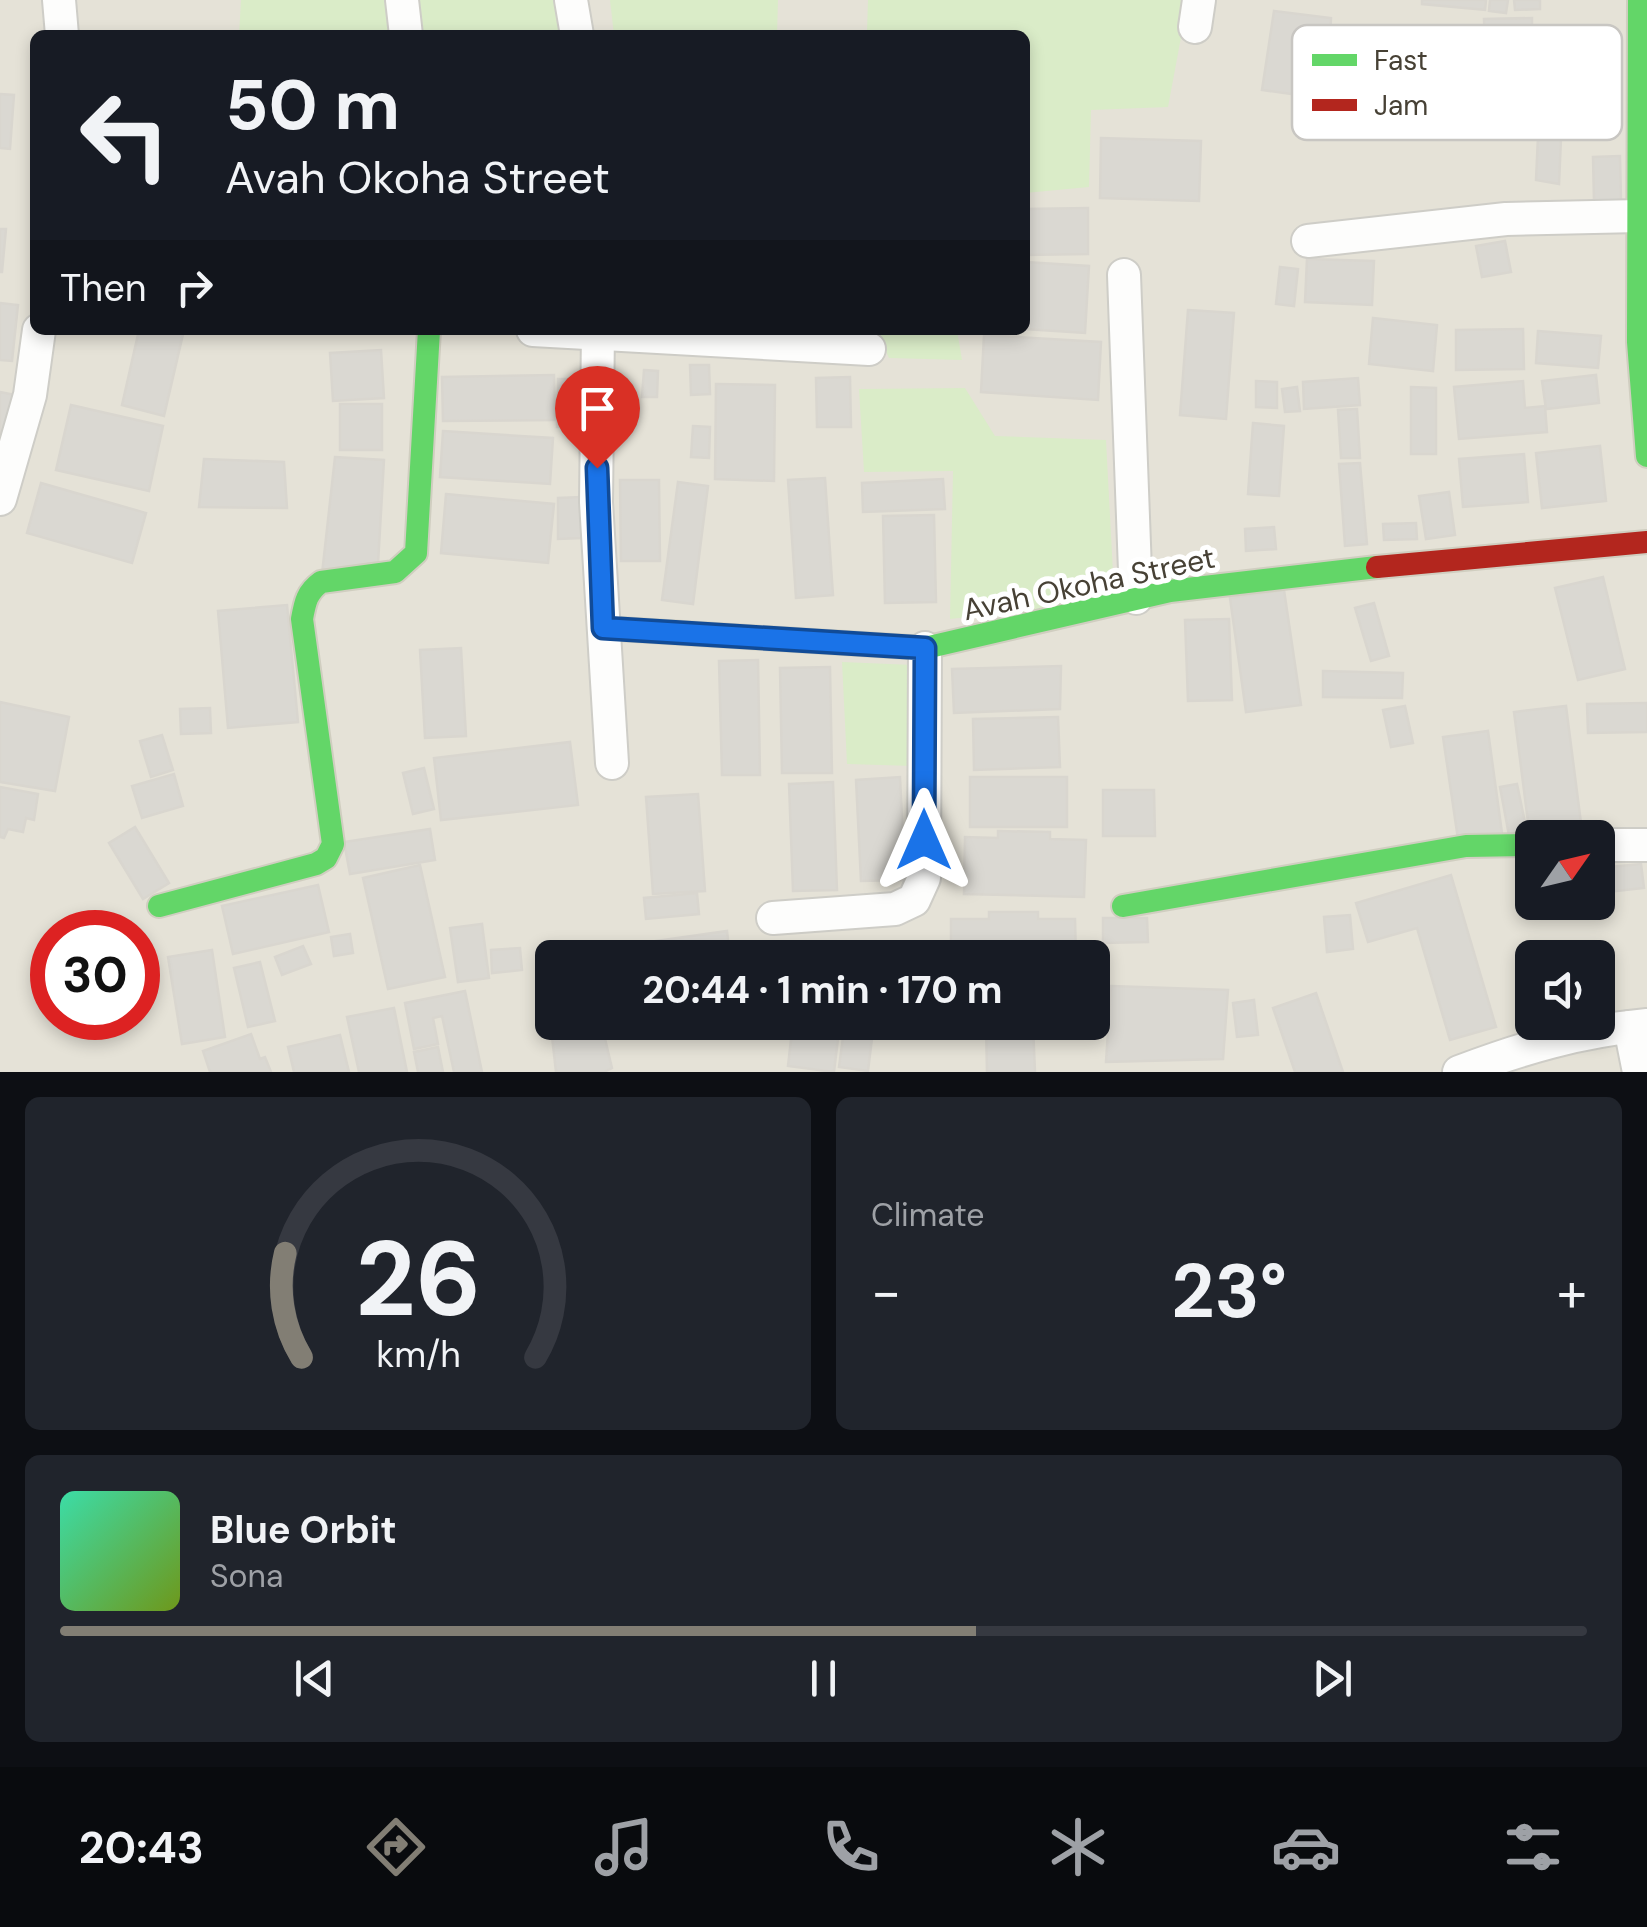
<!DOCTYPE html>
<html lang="en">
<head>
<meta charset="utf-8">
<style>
	:root { --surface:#171b24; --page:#20242c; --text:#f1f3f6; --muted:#9ea1a6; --line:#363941; --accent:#827e74 }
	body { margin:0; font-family:"DM Sans",sans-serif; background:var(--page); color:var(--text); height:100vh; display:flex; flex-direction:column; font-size:38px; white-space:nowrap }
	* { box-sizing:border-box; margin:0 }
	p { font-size:32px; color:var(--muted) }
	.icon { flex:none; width:55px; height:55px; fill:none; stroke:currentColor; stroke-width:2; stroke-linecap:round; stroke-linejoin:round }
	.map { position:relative; height:1072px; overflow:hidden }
	.drawer { display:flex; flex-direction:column; gap:25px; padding:25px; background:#0d0f14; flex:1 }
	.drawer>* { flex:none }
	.banner { position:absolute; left:30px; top:30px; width:1000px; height:305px; border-radius:15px; box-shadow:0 5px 15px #0003; background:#171b24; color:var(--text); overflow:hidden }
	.needle { width:65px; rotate:56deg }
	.tools { position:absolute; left:1515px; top:820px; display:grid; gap:20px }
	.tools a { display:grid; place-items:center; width:100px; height:100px; border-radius:15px; background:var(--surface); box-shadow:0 5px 15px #0003; font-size:50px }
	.speed { position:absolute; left:30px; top:910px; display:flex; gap:20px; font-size:50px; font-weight:700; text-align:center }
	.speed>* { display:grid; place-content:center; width:130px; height:130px; border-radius:50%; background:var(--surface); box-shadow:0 5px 15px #0003; line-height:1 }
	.speed .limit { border:15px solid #d22; background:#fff; color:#111 }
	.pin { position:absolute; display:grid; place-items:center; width:85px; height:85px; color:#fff; margin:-102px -42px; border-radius:50% 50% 50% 0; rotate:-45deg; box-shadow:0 0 10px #0007 }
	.pin .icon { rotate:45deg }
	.me { position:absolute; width:110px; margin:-55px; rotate:0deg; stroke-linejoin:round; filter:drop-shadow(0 0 8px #0008) }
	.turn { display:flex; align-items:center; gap:35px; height:210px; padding:0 30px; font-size:45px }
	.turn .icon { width:130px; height:130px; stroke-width:2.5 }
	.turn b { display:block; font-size:70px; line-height:85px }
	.then { display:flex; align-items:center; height:95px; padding:0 30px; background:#0003; gap:20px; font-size:38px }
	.big { font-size:75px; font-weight:700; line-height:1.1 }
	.drawer .card { flex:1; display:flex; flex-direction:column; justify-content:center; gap:15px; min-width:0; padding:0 35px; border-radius:15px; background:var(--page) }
	.drawer .dial { align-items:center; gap:0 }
	.dial svg { height:260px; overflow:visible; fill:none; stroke:var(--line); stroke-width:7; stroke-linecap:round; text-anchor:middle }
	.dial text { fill:var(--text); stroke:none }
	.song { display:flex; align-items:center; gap:30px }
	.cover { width:120px; height:120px; border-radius:15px; background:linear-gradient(135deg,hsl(160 70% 55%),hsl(80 70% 35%)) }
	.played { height:10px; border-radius:5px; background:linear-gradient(90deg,var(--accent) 60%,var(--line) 60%) }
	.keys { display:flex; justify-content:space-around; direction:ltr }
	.heat { display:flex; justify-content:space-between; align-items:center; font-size:55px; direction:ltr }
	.drawer .tiles { flex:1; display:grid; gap:25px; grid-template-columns:1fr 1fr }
	.card:last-child { grid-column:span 2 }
	.trip { position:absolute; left:535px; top:940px; width:575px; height:100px; border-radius:15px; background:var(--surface); box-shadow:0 5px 15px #0003; font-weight:700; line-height:100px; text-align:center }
	.dock { display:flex; height:160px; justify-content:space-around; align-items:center; background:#090b0e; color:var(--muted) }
	.dock .icon { width:70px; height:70px }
	.dock .selected { color:var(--accent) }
	.dock b { font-size:45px; color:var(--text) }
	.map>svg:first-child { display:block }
	.residential { fill:#e5e2d7; fill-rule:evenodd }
	.green { fill:#daecc8 }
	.building { fill:#dad8d2; stroke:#d9d6cf; stroke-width:2.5 }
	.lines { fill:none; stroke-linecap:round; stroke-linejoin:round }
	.street-casing { stroke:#cecdc7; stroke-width:36 }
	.fast-casing { stroke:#d0cec0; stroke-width:26 }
	.jam-casing { stroke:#d0cec0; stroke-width:26 }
	.street { stroke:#fdfdfc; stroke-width:32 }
	.fast { stroke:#63d668; stroke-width:22 }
	.jam { stroke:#b3261e; stroke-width:22 }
	.route-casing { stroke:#114b97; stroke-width:25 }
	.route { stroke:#1a73e8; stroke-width:18 }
	.labels { text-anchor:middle; stroke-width:10; stroke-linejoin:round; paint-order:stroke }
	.street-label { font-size:30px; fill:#474135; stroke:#fff }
	.key { fill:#fff; stroke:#c8c6c2; stroke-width:2.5 }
	.key-label { font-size:28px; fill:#474135 }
</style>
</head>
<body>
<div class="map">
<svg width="1647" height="1072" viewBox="0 0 1647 1072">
	<rect width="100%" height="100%" fill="#f0efea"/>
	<!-- residential -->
	<path class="residential" d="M0,0H1647V1072H0ZM35,35H1025V330H35ZM1532,838H1598V902H1532ZM52,932H138V1018H52ZM552,958H1092V1022H552ZM1532,958H1598V1022H1532Z"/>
	<!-- green -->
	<g class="green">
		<path d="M241,0H387L390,35H239Z"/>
		<path d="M415,0H559L563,35H418Z"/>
		<path d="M610,0H778L777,35H614Z"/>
		<path d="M868,0H1188L1168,107L1091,110L1089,187L1025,193V35H855L867,31Z"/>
		<path d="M852,330H957L962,360L889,358L881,340Z"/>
		<path d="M965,388L995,436L1106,440L1114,592L1051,608L950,619L953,471L864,472L859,389Z"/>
		<path d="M842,662L913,665L914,766L847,764Z"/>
	</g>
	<!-- building -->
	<g class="building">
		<path d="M1422,0H1486L1485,10L1422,4Z"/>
		<path d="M1490,0H1508L1506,13L1489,11Z"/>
		<path d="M1514,0H1540V9L1515,10Z"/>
		<path d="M1274,11L1331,18L1327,99L1262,90Z"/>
		<path d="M1532,18V53H1485L1484,19Z"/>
		<path d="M1541,71H1564L1559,184L1536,180Z"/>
		<path d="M0,94L14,95L10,149L0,148Z"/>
		<path d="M1101,138L1201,141L1199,201L1100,198Z"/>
		<path d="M1620,156L1621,201H1594L1593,157Z"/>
		<path d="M1088,208V254L1025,255V209Z"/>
		<path d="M0,229H6L2,272H0Z"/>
		<path d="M1505,241L1511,272L1482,277L1476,246Z"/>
		<path d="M1307,259L1374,261L1372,305L1305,302Z"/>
		<path d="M1025,262L1089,266L1085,333L1025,329Z"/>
		<path d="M1280,267L1298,269L1294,306L1276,304Z"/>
		<path d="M0,303L18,305L12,361L0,360Z"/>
		<path d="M1188,310L1234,313L1226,419L1180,415Z"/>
		<path d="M1373,318L1437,325L1433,371L1369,364Z"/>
		<path d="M1523,329L1524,369L1456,370V330Z"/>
		<path d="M139,330H184L164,416L122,405Z"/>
		<path d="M1538,331L1601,336L1598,368L1536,363Z"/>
		<path d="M984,335L1101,342L1098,400L981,392Z"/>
		<path d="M381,350L384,398L333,401L330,353Z"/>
		<path d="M690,365H709L710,394L691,395Z"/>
		<path d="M644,370L658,371L657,397H642Z"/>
		<path d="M554,375L555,420L443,421L442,377Z"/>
		<path d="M1596,375L1599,403L1546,409L1542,381Z"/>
		<path d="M850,377L851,427H817L816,378Z"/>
		<path d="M1358,378L1360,405L1304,409L1303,382Z"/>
		<path d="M558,379H583L582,427H557Z"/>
		<path d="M1256,381L1277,382V408L1256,407Z"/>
		<path d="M1523,381L1525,408L1545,406L1547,432L1459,439L1454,387Z"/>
		<path d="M716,384L775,385L774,481L715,479Z"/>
		<path d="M1297,387L1300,411L1285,412L1282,389Z"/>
		<path d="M1411,387L1436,388V454H1411Z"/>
		<path d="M0,392L15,395L0,447Z"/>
		<rect x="340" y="404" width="42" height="46"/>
		<path d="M71,405L163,426L149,491L56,470Z"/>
		<path d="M1357,409L1360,458H1341L1338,410Z"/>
		<path d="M1253,423L1284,426L1279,496L1248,494Z"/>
		<path d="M693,426L710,427L709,458L691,457Z"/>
		<path d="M443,431L553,438L550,484L440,477Z"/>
		<path d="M1600,446L1606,501L1542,508L1536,453Z"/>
		<path d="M1524,454L1528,502L1463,507L1459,459Z"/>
		<path d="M335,457L384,460L378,564L322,574Z"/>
		<path d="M204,459L284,462L287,508L199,507Z"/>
		<path d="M1360,463L1367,544L1345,546L1339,464Z"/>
		<path d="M825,478L833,595L796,598L788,480Z"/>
		<path d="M943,479L945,509L863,512L862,483Z"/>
		<path d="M620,480H659L660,561H621Z"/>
		<path d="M678,482L708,486L693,604L662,600Z"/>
		<path d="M41,483L146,513L132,563L27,533Z"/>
		<path d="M1449,492L1455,535L1426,539L1419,496Z"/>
		<path d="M446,494L554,504L548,563L441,553Z"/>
		<path d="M581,497L582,538L558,539V498Z"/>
		<path d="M934,515L936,602L885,603L883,516Z"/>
		<path d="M1416,523L1417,539L1384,540L1383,524Z"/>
		<path d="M1274,527L1276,549L1246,551L1245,529Z"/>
		<path d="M1603,577L1625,669L1578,680L1555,588Z"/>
		<path d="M1284,590L1301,705L1246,712L1230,598Z"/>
		<path d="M1374,603L1389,656L1371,661L1355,608Z"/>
		<path d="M287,605L298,722L228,728L218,611Z"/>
		<path d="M1229,619L1232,700L1188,701L1185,620Z"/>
		<path d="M461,648L466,736L425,738L420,650Z"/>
		<path d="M758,660L760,775H722L719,661Z"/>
		<path d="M1061,666L1060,709L954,713L952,669Z"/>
		<path d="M830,667L832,773H782L780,668Z"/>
		<path d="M1323,671L1403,673L1402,698L1323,697Z"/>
		<path d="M0,702L69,717L55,791L0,782Z"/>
		<path d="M1647,703V732L1588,733L1587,704Z"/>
		<path d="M1405,706L1413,743L1391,747L1383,710Z"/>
		<path d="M1566,706L1581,823L1529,830L1514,712Z"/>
		<path d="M210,708L211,733L181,734L180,709Z"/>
		<path d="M1058,717L1060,767L974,770L973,719Z"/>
		<path d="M1488,731L1502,833L1458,839L1443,737Z"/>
		<path d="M162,735L173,770L151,777L140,741Z"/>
		<path d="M570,742L578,805L441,820L434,758Z"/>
		<path d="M424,768L434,809L413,814L403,773Z"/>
		<path d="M174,774L183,806L142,818L132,786Z"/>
		<path d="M900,777L905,880L861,881L856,780Z"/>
		<rect x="970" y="777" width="97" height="50"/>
		<path d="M833,782L837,890L793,891L789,784Z"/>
		<path d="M1517,784L1528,837L1510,841L1500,787Z"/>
		<path d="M0,787L38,794L34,820L26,818L23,832L8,829L4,838L0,837Z"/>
		<path d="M1103,790H1154L1155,836H1103Z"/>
		<path d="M698,794L705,891L653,894L646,797Z"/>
		<path d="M135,827L169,883L143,899L109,843Z"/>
		<path d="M430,829L435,860L350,874L344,842Z"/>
		<path d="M998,831L1050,832V839L1086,840L1084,897L964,894L965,837L998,838Z"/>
		<path d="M1641,864L1644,888L1598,893V868Z"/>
		<path d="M420,865L445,977L388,989L363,878Z"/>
		<path d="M1451,875L1496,1027L1450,1040L1417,928L1368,942L1356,903Z"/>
		<path d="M318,885L329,932L233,954L222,906Z"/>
		<path d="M697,893L699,914L646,919L644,898Z"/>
		<path d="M989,912H1038V919H1075L1076,958H951V919H989Z"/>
		<path d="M1350,915L1353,949L1327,952L1324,917Z"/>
		<path d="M1103,918H1147L1148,942L1103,943Z"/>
		<path d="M482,924L489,978L458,982L450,928Z"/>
		<path d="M727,931L730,958H552V1022H601L612,1068L604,1072H556L543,957Z"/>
		<path d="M350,934L353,953L334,956L331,937Z"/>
		<path d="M802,944L848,950V958H800Z"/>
		<path d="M303,946L311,964L282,975L275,957Z"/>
		<path d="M520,948L522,970L492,973L491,950Z"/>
		<path d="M212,950L225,1037L182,1044L168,957Z"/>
		<path d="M260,962L275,1021L248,1027L234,968Z"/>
		<path d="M1111,986L1228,990L1223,1059L1106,1062Z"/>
		<path d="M465,991L482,1072H454L442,1016L433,1018L438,1044L414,1049L405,1003Z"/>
		<path d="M1316,993L1343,1072H1295L1273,1008Z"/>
		<path d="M1254,1000L1258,1035L1237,1037L1233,1003Z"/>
		<path d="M394,1008L407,1072H359L347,1017Z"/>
		<path d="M793,1022H840L834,1072L788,1066Z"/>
		<path d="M845,1022H874L868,1071L839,1067Z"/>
		<rect x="959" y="1022" width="17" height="9"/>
		<path d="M1033,1025L1035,1072H987L986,1026Z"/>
		<path d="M251,1034L260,1059L265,1057L271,1072H210L203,1051Z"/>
		<path d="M340,1035L349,1072H294L288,1047Z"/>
		<path d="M438,1047L443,1072H418L414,1052Z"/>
	</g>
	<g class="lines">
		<!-- street casing -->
		<g class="street-casing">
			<g id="street">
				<path d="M59,0L62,35"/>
				<path d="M402,0L406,35"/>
				<path d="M571,0L577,35"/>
				<path d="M1195,27L1199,0"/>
				<path d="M1308,241L1506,219L1640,216"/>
				<path d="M1124,275L1136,598"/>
				<path d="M533,330L869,349"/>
				<path d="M598,330L596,502L612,763"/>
				<path d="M0,499L30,395L39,330"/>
				<path d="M1598,845H1647"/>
				<path d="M773,918L895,909L914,900L924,878L925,648"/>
				<path d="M1630,1027L1639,1072"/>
				<path d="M1459,1072C1522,1048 1580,1031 1647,1025"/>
			</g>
		</g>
		<!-- fast casing -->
		<g class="fast-casing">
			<g id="fast">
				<path d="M1639,0L1638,342L1647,456"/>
				<path d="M603,628L925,648L1170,591L1377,567"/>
				<path d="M159,906L316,864L326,858L333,844L302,619C305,602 307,592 321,582L395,572L416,553L429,330"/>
				<path d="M1123,906L1466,846L1532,845"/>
			</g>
		</g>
		<!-- jam casing -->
		<g class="jam-casing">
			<path id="jam" d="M1377,567L1647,542"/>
		</g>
		<!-- street -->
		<use href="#street" class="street"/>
		<!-- fast -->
		<use href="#fast" class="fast"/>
		<!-- jam -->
		<use href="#jam" class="jam"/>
	</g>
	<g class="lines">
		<!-- route casing -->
		<g class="route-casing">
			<path id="route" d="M597,468L603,628L925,648L924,840"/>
		</g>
		<!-- route -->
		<use href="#route" class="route"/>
	</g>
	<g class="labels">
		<!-- street labels -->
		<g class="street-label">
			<text transform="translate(1089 584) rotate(-12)" y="10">Avah Okoha Street</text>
		</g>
	</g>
	<!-- legend -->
	<rect x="1292" y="25" width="330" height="115" rx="15" class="key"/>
	<rect x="1312" y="54" width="45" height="12" fill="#63d668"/>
	<rect x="1312" y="99" width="45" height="12" fill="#b3261e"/>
	<g class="key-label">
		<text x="1374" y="70">Fast</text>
		<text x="1374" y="115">Jam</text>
	</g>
</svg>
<div class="tools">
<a><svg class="needle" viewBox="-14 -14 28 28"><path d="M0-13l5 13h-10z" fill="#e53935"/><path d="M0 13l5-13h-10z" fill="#9ea1a6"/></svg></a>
<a><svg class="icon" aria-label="sound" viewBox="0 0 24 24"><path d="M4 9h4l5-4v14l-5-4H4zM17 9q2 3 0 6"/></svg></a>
</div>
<div class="speed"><div class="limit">30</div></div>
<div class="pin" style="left:597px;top:468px;background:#d93025"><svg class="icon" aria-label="arrive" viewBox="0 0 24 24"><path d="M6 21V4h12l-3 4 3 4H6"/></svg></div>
<svg class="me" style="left:924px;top:840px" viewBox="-20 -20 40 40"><path d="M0-17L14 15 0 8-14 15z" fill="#1a73e8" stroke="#fff" stroke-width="4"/></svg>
<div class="trip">20:44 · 1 min · 170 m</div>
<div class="banner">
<div class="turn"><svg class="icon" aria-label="left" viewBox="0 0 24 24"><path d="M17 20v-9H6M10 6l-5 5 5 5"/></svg><div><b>50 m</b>Avah Okoha Street</div></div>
<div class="then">Then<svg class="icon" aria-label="right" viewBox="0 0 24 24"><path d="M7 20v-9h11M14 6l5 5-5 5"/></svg></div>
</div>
</div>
<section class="drawer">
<div class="tiles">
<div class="card dial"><svg viewBox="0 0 100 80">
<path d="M14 69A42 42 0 1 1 86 69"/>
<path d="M14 69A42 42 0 0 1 9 37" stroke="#827e74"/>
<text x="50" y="56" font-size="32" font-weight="700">26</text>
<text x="50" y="72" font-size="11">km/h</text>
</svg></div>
<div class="card"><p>Climate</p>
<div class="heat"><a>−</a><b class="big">23°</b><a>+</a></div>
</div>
<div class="card">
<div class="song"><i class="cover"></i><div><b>Blue Orbit</b><p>Sona</p></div></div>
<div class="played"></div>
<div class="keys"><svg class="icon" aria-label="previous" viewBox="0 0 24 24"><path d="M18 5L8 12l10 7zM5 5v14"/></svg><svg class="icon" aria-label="pause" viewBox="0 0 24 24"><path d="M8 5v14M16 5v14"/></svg><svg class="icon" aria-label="next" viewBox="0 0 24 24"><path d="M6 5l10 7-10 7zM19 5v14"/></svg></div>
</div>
</div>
</section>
<nav class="dock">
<b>20:43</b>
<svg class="icon selected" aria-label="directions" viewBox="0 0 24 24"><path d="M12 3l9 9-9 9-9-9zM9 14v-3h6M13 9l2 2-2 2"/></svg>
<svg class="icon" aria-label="music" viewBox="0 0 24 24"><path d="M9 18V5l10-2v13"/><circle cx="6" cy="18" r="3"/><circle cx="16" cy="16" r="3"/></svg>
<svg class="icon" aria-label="phone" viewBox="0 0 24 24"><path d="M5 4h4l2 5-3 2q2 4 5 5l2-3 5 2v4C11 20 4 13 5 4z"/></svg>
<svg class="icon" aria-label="climate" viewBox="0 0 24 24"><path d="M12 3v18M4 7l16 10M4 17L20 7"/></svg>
<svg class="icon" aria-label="car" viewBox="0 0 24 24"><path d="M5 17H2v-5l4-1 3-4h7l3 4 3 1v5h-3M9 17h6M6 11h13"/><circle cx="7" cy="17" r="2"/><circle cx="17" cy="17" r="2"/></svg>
<svg class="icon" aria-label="filters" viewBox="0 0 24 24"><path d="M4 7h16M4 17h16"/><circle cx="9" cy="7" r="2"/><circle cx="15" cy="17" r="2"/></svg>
</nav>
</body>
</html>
